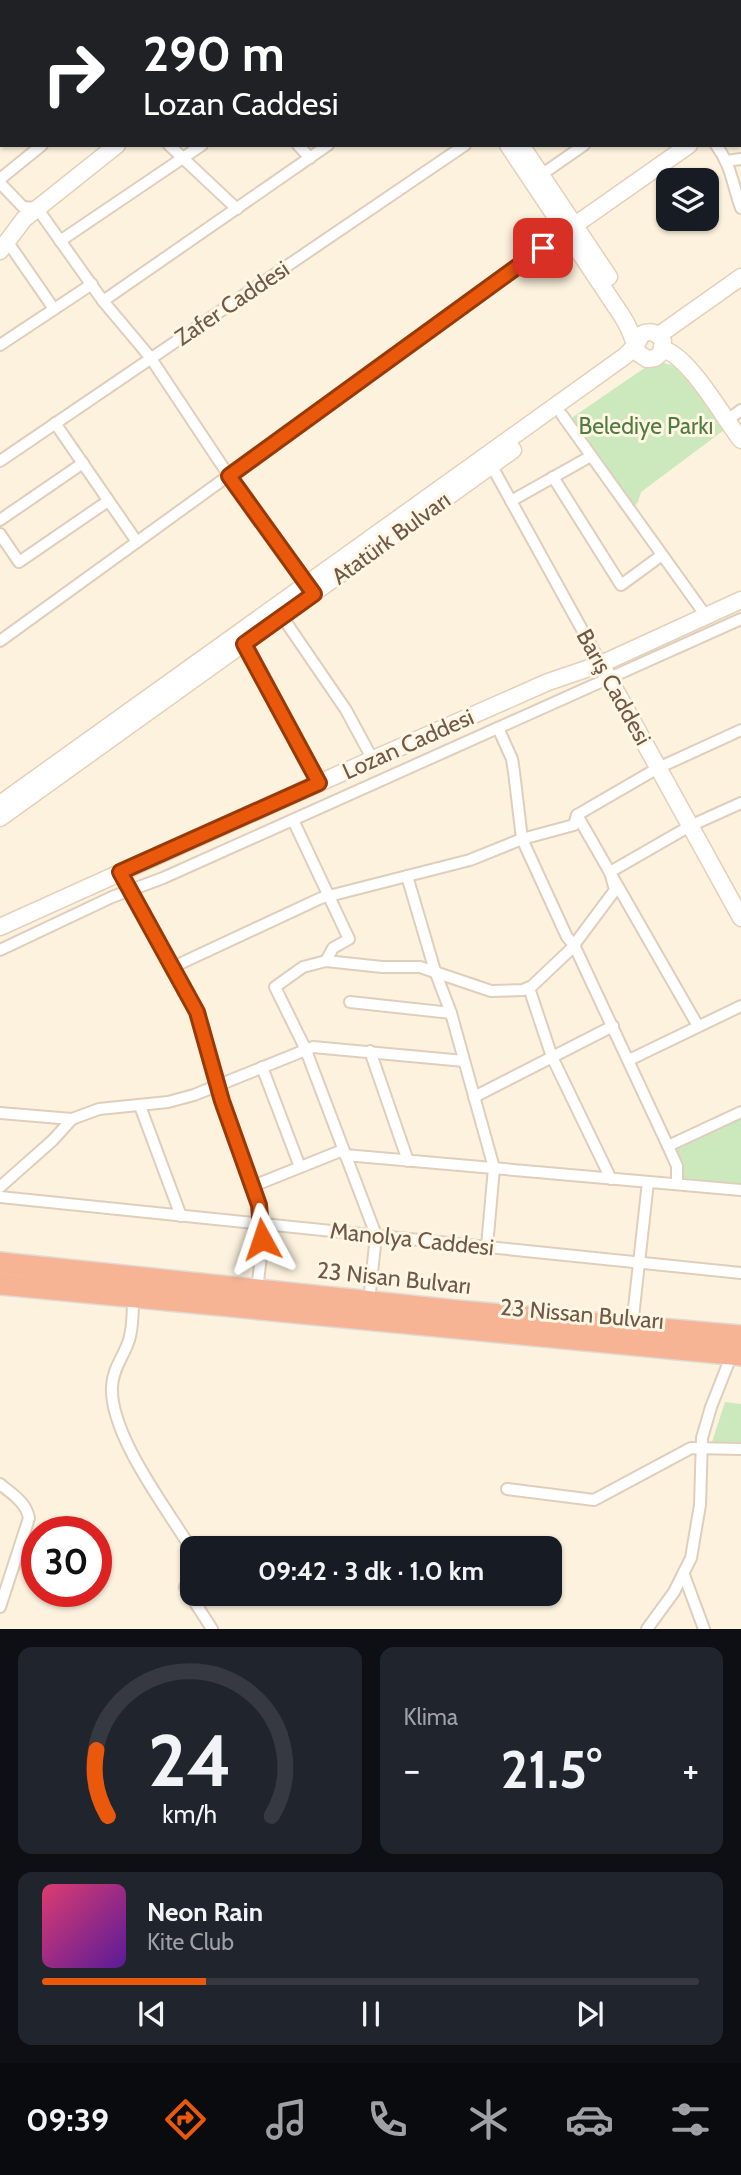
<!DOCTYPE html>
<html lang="tr">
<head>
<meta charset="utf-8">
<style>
	:root { --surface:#171b24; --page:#20242c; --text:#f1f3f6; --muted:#9ea1a6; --line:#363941; --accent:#ea580c }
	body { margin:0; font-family:Cabin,sans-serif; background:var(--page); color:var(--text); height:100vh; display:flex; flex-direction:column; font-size:26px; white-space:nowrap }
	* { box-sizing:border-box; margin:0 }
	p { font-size:23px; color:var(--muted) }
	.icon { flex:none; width:38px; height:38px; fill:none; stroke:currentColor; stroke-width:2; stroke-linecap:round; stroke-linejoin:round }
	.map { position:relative; height:1629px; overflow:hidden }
	.panel { display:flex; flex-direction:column; gap:18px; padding:18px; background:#0d0f14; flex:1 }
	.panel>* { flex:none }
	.banner { position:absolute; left:0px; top:0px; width:742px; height:147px; box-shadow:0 2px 5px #0004; background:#202124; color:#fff; overflow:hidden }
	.buttons { position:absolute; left:656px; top:168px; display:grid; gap:14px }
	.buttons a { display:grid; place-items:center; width:63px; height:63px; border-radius:14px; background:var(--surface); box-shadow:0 2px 5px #0004; font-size:35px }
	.speed { position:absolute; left:21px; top:1516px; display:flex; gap:14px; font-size:35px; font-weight:700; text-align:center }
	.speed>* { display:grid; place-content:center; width:91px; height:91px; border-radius:50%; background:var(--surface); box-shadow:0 2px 5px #0004; line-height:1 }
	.speed .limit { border:10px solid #d22; background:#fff; color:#111 }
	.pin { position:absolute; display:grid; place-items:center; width:60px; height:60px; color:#fff; margin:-30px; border-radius:14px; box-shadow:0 4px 10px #0006 }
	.me { position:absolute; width:77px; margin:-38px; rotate:355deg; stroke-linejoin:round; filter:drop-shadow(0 0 5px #0008) }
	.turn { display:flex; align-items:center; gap:24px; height:147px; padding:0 28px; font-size:32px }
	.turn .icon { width:91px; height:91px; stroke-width:2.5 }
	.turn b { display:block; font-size:49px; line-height:60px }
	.big { font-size:52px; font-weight:800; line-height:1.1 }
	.panel .widget { flex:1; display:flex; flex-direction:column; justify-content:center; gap:10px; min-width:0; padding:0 24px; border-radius:14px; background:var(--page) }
	.panel .dial { align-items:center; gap:0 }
	.dial svg { height:182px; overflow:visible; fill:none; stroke:var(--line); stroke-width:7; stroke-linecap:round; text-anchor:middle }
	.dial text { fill:var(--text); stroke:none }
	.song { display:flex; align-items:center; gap:21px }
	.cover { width:84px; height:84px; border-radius:10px; background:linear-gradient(135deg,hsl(340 70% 55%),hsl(270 70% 35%)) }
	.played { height:7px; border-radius:4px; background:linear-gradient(90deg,var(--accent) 25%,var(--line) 25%) }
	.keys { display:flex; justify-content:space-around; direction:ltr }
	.heat { display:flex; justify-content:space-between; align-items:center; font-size:38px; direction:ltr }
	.panel .tiles { flex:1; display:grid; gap:18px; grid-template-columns:1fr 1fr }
	.widget:last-child { grid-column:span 2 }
	.trip { position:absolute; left:180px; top:1536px; width:382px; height:70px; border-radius:14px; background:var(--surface); box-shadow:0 2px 5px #0004; font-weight:800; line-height:70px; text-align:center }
	.tab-bar { display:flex; height:112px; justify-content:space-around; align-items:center; background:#090b0e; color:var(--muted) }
	.tab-bar .icon { width:49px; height:49px }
	.tab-bar .current { color:var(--accent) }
	.tab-bar b { font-size:32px; color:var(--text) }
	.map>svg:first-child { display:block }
	.park { fill:#cce9bd }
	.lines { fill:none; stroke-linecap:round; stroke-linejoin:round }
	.street-casing { stroke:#dfcebb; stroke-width:14 }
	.secondary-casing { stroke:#e5d0b9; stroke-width:19 }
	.highway-casing { stroke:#e0dad7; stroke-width:24 }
	.street { stroke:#fff; stroke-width:10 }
	.secondary { stroke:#fff; stroke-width:16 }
	.highway { stroke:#f7b494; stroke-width:21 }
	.route-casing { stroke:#983908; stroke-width:18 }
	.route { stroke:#ea580c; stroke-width:12 }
	.labels { text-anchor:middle; stroke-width:6; stroke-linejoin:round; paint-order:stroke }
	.street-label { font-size:23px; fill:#715947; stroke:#fff6e4 }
	.park-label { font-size:23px; fill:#4f7d41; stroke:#fff6e4 }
</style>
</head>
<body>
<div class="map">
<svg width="741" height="1629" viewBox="0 0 741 1629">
	<rect width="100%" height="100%" fill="#fcf2de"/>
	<!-- park -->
	<g class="park">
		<path d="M660,362L675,366L681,370L724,430L641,492L638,502L633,507L570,419L646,367Z"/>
		<path d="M741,1118V1184L684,1178L674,1149Z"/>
		<path d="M725,1402L741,1404V1444L712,1442Z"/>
	</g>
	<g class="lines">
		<!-- street casing -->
		<g class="street-casing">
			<g id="street">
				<path d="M524,0L525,2"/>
				<path d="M721,0L722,2"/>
				<path d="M145,2L146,0"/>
				<path d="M172,2V0"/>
				<path d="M668,2L669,0"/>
				<path d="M740,30L741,31"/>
				<path d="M0,140L2,139"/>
				<path d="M169,145L237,209"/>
				<path d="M298,145L310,158"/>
				<path d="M716,145C732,166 732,184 741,208"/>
				<path d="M726,161L741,159"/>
				<path d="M541,175L584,145"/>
				<path d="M0,179L42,145"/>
				<path d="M0,183L23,207L37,208L103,301L150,357L229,476L310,588"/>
				<path d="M7,241L54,309"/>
				<path d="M60,241L202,145"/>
				<path d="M103,301L328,145"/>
				<path d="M0,345L92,284"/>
				<path d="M562,415L706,616"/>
				<path d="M726,421L741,410"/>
				<path d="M55,423L137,542"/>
				<path d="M0,461L465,145"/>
				<path d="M489,461L601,664"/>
				<path d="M553,477L621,585L662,555"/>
				<path d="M511,501L591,456"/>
				<path d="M0,520L83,463"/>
				<path d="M0,534L19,562L108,501"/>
				<path d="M279,612L346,710L373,760"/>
				<path d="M0,641L571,228"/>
				<path d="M244,644L319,783"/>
				<path d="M498,728L512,759L514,772L522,839L567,937L574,945L668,1146L677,1166V1184"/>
				<path d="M577,815L698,1026"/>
				<path d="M293,820L349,939L333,948L326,961"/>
				<path d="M120,872L186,990L203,1027L221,1101L259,1205L263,1239L257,1290"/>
				<path d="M407,876L435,971L451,1013L494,1168L487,1246"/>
				<path d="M0,950L112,897L163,878L741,619"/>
				<path d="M173,967L321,898L470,860L522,839L574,825L577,815L658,768L741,730"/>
				<path d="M529,988L552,1057L611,1179"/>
				<path d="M350,1002L451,1013"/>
				<path d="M370,1051L408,1161"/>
				<path d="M629,1060L741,1006"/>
				<path d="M262,1067L300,1167"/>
				<path d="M474,1097L613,1026"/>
				<path d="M140,1106L181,1216"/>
				<path d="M0,1113L72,1119L99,1109L168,1102L194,1095L313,1047L464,1061"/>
				<path d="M668,1146L741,1112"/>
				<path d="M345,1155L741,1190"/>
				<path d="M253,1186L343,1150"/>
				<path d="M0,1187L53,1140L72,1119"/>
				<path d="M0,1197L741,1273"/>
				<path d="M133,1297C133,1311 133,1327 129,1340C124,1356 113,1368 112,1386C109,1434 167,1509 192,1550"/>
				<path d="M369,1302L376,1235L305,1048L275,987L303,967L326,961L382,967H420L491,991L523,990L532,986L571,949L615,890L610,872L690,826L741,803"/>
				<path d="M632,1326L648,1182"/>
				<path d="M0,1484C12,1494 26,1502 29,1518L0,1607"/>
				<path d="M507,1489L594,1500L691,1448L741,1449"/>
				<path d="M684,1575L704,1629"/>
				<path d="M192,1576L185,1587L212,1629"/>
				<path d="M647,1629L674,1592L691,1558L700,1505L702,1438L711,1407L732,1354"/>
			</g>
		</g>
		<!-- secondary casing -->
		<g class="secondary-casing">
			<g id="secondary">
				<path d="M410,0L411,2"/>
				<path d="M423,0L424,2"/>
				<path d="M306,2L309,0"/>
				<path d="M740,113H741"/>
				<path d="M521,145L609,277"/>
				<path d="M575,225L689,145"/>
				<path d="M0,251L24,219L117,145"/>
				<path d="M659,335L741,277"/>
				<path d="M663,349C690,357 723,417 741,440"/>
				<path d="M601,664L741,918"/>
				<path d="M0,804L625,356L636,345L642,334C651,330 658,333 663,341L661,353L655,358L647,359L638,353C634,340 630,328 622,316L508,145"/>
				<path d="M0,818L513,450"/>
				<path d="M0,927L319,783L548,682L601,664L741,600"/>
			</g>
		</g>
		<!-- highway casing -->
		<g class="highway-casing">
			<g id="highway">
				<path d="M0,1263L457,1311L741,1336"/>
				<path d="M0,1284L741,1355"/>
			</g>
		</g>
		<!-- street -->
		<use href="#street" class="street"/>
		<!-- secondary -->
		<use href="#secondary" class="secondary"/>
		<!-- highway -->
		<use href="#highway" class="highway"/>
	</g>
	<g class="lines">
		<!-- route casing -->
		<g class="route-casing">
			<path id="route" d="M262,1239L259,1205L222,1101L197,1012L120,872L319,783L244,644L314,594L229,476L543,248"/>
		</g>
		<!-- route -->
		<use href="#route" class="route"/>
	</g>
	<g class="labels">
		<!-- street labels -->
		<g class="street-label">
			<text transform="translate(232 303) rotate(-34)" y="8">Zafer Caddesi</text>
			<text transform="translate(391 538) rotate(-36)" y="8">Atatürk Bulvarı</text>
			<text transform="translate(614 687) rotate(61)" y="8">Barış Caddesi</text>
			<text transform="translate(408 744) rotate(-24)" y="8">Lozan Caddesi</text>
			<text transform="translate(412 1239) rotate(6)" y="8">Manolya Caddesi</text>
			<text transform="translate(394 1278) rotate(6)" y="8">23 Nisan Bulvarı</text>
			<text transform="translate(582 1314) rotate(5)" y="8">23 Nissan Bulvarı</text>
		</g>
		<!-- park labels -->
		<g class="park-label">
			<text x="646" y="434">Belediye Parkı</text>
		</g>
	</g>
</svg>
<div class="buttons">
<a><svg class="icon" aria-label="layers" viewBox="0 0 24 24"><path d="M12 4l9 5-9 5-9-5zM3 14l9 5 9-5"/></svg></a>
</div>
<div class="speed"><div class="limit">30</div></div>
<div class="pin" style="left:543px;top:248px;background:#d93025"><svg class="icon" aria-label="arrive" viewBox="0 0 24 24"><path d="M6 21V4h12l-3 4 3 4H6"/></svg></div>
<svg class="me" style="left:262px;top:1239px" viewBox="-20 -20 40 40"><path d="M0-17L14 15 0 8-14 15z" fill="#ea580c" stroke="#fff" stroke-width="4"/></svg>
<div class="trip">09:42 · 3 dk · 1.0 km</div>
<div class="banner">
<div class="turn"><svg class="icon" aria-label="right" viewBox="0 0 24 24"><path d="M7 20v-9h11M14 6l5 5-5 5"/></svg><div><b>290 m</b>Lozan Caddesi</div></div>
</div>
</div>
<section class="panel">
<div class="tiles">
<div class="widget dial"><svg viewBox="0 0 100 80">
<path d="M14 69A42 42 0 1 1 86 69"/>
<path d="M14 69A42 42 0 0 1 9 40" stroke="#ea580c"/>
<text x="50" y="56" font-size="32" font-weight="700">24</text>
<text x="50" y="72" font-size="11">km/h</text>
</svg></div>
<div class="widget"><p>Klima</p>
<div class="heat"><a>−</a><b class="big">21.5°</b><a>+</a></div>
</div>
<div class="widget">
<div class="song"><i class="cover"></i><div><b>Neon Rain</b><p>Kite Club</p></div></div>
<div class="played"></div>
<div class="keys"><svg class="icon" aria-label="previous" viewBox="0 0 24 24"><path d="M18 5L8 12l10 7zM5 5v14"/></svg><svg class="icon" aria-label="pause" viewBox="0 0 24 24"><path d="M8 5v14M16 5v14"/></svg><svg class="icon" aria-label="next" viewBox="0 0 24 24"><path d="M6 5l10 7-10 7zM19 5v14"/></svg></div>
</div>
</div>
</section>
<nav class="tab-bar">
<b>09:39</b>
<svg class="icon current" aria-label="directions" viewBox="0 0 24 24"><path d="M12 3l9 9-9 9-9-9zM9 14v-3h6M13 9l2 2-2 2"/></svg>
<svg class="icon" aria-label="music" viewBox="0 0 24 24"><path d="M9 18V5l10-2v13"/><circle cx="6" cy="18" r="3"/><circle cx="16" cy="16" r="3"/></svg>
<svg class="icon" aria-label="phone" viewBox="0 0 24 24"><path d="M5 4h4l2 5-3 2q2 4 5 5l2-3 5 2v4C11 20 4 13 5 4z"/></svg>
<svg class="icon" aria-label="climate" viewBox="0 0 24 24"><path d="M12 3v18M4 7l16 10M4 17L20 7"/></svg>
<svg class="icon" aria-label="car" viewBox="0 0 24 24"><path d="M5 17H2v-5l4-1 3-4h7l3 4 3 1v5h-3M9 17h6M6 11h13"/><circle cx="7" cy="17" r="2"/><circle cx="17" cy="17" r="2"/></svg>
<svg class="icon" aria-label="filters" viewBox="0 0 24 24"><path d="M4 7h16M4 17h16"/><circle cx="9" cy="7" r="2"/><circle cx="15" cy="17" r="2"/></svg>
</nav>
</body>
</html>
